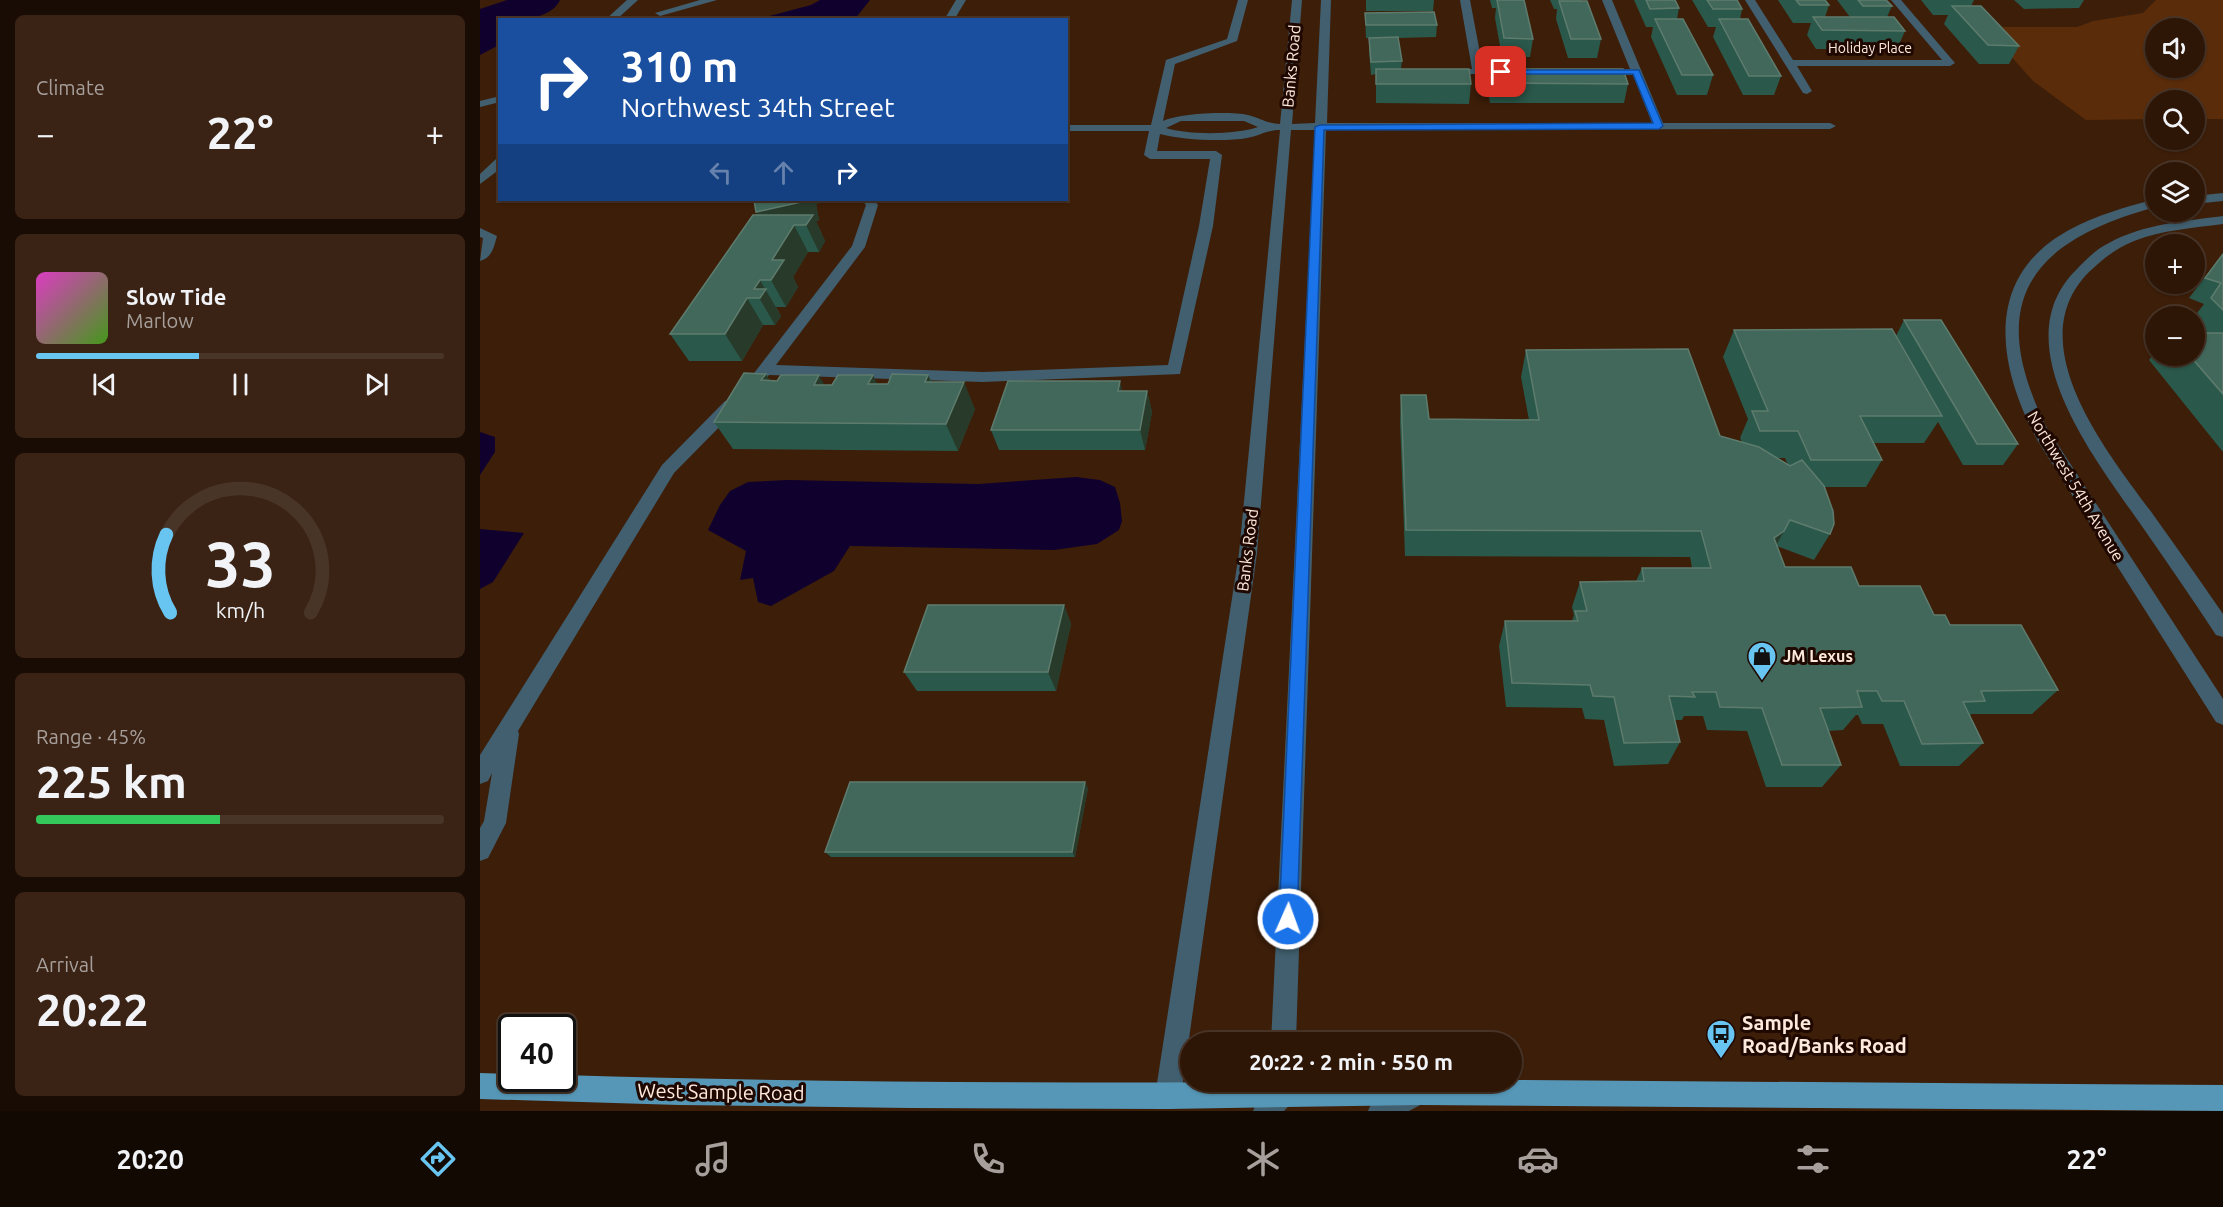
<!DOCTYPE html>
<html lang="en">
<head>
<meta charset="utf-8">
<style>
	:root { --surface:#2e1607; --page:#3a2315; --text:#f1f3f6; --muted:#a79f9b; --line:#493528; --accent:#68c4f0 }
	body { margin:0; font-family:Ubuntu,sans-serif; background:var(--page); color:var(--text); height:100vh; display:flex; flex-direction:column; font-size:22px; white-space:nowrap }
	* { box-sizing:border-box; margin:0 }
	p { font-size:20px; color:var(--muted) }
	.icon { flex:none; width:33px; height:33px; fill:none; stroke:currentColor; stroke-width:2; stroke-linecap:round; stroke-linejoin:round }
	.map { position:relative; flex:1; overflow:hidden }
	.panel { display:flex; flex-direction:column; gap:15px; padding:15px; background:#190c04; width:480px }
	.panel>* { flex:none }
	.guide { position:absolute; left:18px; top:18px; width:570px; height:183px; border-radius:0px; box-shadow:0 2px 4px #0004,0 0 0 2px var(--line); background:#1a4fa0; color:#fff; overflow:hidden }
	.fabs { position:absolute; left:1665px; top:18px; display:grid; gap:12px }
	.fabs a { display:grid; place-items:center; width:60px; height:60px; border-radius:50%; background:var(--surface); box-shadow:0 2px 4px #0004,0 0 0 2px var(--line); font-size:30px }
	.speed { position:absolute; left:18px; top:1014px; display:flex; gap:12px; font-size:30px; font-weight:700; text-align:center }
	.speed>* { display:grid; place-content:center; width:78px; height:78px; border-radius:50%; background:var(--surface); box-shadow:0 2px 4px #0004,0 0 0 2px var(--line); line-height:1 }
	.speed .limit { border:3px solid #111; border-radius:9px; background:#fff; color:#111 }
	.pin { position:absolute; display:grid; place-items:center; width:51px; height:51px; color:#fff; margin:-26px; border-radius:12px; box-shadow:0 3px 9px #0006 }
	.me { position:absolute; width:66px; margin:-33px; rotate:2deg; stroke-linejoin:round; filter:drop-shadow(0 0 4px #0008) }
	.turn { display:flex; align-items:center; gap:21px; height:126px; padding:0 24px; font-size:27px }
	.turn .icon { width:78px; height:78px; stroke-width:2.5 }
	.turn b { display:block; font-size:42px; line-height:51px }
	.lanes { display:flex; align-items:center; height:57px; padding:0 24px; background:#0003; justify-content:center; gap:30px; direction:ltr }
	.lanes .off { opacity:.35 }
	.big { font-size:45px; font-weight:700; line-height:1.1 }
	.panel .card { flex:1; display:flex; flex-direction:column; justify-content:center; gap:9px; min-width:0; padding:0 21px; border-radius:9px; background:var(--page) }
	.panel .dial { align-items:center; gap:0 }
	.dial svg { height:156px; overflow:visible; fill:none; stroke:var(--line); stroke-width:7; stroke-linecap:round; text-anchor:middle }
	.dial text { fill:var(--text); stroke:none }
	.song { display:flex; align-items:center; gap:18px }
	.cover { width:72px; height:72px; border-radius:9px; background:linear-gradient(135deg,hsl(310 70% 55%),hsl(100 70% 35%)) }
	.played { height:6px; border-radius:3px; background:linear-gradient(90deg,var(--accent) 40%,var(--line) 40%) }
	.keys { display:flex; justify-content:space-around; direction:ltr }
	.heat { display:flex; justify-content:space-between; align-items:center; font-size:33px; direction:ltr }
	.charge { height:9px; border-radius:4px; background:linear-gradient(90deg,#34c759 45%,var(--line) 0) }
	.trip { position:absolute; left:700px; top:1032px; width:342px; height:60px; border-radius:30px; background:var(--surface); box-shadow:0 2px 4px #0004,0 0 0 2px var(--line); font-weight:700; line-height:60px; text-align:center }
	.menu { display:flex; height:96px; justify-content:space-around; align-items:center; background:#120903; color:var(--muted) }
	.menu .icon { width:42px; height:42px }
	.menu .current { color:var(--accent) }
	.menu b { font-size:27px; color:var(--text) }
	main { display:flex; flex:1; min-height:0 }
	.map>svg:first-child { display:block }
	.green { fill:#5a2c0a; fill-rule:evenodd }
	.water { fill:#10002e }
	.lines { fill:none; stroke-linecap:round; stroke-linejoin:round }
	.minor { fill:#415f6f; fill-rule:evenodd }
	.major { fill:#5697b7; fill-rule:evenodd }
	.wall { fill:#2a584a; fill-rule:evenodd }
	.shaded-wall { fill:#283a29 }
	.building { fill:#41685a; stroke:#5e7c6e; stroke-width:1.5 }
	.route { fill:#1a73e8; stroke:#114b97; stroke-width:1.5 }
	.labels { text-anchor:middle; stroke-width:6; stroke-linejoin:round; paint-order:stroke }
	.far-street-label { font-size:14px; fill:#fee9dd; stroke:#1f0800 }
	.street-label { font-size:16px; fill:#fee9dd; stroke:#1f0800 }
	.poi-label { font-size:16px; font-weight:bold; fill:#fee9dd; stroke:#1f0800; text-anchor:start }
	.near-poi-label { font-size:20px; font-weight:bold; fill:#fee9dd; stroke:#1f0800; text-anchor:start }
	.near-street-label { font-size:20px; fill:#fee9dd; stroke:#1f0800 }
</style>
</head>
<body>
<main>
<section class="panel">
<div class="card"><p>Climate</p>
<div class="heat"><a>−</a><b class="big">22°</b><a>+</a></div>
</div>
<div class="card">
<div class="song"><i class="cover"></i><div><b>Slow Tide</b><p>Marlow</p></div></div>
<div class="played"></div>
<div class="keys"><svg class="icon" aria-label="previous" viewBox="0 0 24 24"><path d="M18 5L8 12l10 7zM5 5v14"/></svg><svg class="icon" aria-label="pause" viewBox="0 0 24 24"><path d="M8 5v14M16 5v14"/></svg><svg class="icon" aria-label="next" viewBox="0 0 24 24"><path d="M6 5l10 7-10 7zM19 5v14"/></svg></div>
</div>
<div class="card dial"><svg viewBox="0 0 100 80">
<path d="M14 69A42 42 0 1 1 86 69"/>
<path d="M14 69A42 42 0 0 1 12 29" stroke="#68c4f0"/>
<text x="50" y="56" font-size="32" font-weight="700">33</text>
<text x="50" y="72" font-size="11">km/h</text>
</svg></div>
<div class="card"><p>Range · 45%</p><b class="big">225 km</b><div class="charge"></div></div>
<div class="card"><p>Arrival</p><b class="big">20:22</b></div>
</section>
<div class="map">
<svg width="1743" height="1111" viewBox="0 0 1743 1111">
	<rect width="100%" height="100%" fill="#3d1e09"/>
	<!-- green -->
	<path class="green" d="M1676,0H1743V119H1715L1714,100H1676L1675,119L1606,120L1553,81L1505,27H1597L1613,21L1663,13ZM1676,28H1714V68H1676Z"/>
	<!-- water -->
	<g class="water">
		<path d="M27,0H80C71,20 38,20 20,20L19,45L0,55V9Z"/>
		<path d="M340,0H390L375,19H278L331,5Z"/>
		<path d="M0,432L15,437V452L0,475Z"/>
		<path d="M596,477L620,480L635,487L640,503L642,521L639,530L617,544L574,550L370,546L354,571L291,606L278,602L273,578L260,580L266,551L228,530L240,505L250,491L268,482L308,480L498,484Z"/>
		<path d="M0,529L44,533L13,582L0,589Z"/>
	</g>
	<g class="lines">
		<!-- minor -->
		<g class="minor">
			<path d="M147,0H158L136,20H125Z"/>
			<path d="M220,0H237L180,16L175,13Z"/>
			<path d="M476,0H486L474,20H464Z"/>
			<path d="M758,0H768L757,41L695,64L683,121C701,113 749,111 768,115C780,118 788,124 800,124L812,0H822L812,124L835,123L841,0H851L847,123H1172L1153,75H1121L1116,72L1121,69H1150L1122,0H1132L1183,123H1350L1356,126L1350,129L846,130L816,1042H791L835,130H811L777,553L701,1096L697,1105L688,1109L679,1105L675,1096L759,553L800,130C787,130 779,136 767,138C746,142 700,140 680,134L677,151H736L742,155L733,226L700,374L503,382L289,375L284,381L279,382L271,377L372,246L386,205L382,200H394L398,205L385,247L296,365L503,372L688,365L719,226L730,159H670L664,155L669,131H586V125H671L686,60L747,39ZM701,121H764L778,127C755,135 708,135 686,128Z"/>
			<path d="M980,0H990L1003,69H1034L1038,70V74H961V70L965,69H992Z"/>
			<path d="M1265,0H1275L1313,60H1462L1411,0H1421L1475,63L1470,66H1317L1332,91L1327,94L1323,93Z"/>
			<path d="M20,96V102L0,107V101Z"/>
			<path d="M16,159H20V169L0,184V174Z"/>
			<path d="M1743,193V201L1714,204V196Z"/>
			<path d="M1676,199V207C1549,241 1504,303 1567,428L1743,699V725L1736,722L1559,443C1518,369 1501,278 1589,230C1616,215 1646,207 1676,199Z"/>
			<path d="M1743,216V224C1713,228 1682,230 1654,241C1636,248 1623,259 1609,272C1538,343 1628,453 1672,513C1696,547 1720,580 1743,614V637L1736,635C1711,597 1685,559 1659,522C1614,457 1522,342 1597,269C1607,259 1616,249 1629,243C1663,224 1705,221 1743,216Z"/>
			<path d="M0,228L17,236C14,247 12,258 0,261L3,238L0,237Z"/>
			<path d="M251,400L257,401L259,405L257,409L194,473L38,731L39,734L26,823L8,858L0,861V828L4,821L12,773L8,781L0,784V755L182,465L245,401Z"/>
			<path d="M789,1082H815C815,1094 813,1102 804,1111H773C777,1100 788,1093 789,1082Z"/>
			<path d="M934,1082L944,1085L948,1094L944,1103L929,1111H888L892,1102Z"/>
		</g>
		<!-- major -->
		<path class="major" d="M0,1073L32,1074V1078H82V1075C399,1085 715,1082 1032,1082V1080L1743,1085V1111L939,1105L688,1109L430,1108L199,1105L0,1099Z"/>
	</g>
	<!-- wall -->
	<g class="wall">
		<path d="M886,0H954L953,11H886Z"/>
		<path d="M1010,0H1041L1053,39L1050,57H1022L1015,18L1016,8H1012Z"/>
		<path d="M1070,0H1101L1121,39L1117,58H1088L1076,19L1077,9H1074Z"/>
		<path d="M1154,0H1195L1199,8L1197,19L1233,75L1227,95H1197L1171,37L1173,27H1166Z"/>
		<path d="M1212,0H1257L1262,9L1260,19L1301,76L1294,95H1263L1233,37L1236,27H1228Z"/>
		<path d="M1298,0H1345L1349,5L1345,17H1370L1357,0H1406L1412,6L1407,17L1425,31L1417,49H1336L1327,35L1331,23H1313Z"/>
		<path d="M1441,0H1494L1491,6L1539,46L1529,64H1499L1464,24L1468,15H1453Z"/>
		<path d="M1534,0H1604L1599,8L1544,9Z"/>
		<path d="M885,13L957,25L956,37L918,38L922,61L921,69L991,84L989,104L896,103V74L891,75L889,50V38H886Z"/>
		<path d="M1009,69L1148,84L1144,103H1010L1007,88Z"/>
		<path d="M345,202L336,204L339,221H336L345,241L339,252H328L313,277L318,287L306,307H296L301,316L295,325H283L262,361H209L190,334L277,215Z"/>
		<path d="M1743,253V452L1669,360L1676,351V356H1714L1727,333L1714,319V317L1724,304L1709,298Z"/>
		<path d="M1424,320L1538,444L1523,465H1483L1458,422L1444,443H1394L1402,460L1386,487H1344L1350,534L1334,560L1297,546L1305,567L1379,586L1454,615L1578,690L1552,714H1491L1490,716L1503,743L1479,766H1420L1403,724H1382L1378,715H1376L1363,730L1348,731L1361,765L1342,787H1286L1267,731L1227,730L1223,716H1204L1202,720H1195L1200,742L1188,764L1134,766L1124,720L1105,719L1102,708L1026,707L1019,646L1025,621H1092L1094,615L1092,607L1100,582L1156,581L1162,568H1212L1210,557L925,556L920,422L921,395L949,419L1049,420L1041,377L1046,350L1240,436L1262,442L1260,438L1268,419L1243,357L1254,330L1416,336ZM1296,458H1305L1308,465Z"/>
		<path d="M286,374L290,381L344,385L408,384L448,375L452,382L495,409L478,451L253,449L234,422Z"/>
		<path d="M643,391H667L672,412L665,450H519L511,430Z"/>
		<path d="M584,605L591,624L576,691H437L424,672Z"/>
		<path d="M608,788L595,857H351L345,852Z"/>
	</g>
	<!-- shaded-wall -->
	<g class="shaded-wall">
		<path d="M330,200H345V202L336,204L339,221H336L345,241L339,252L326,225H314L328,252L313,277L318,287L306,307L291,280L292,260L287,232L276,212Z"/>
		<path d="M280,280L301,316L295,325L274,289Z"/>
		<path d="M267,298L283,325L262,361L245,334Z"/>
		<path d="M286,374L302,401L281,380Z"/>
		<path d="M339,375L354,402L334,385Z"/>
		<path d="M393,375L406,402L388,384Z"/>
		<path d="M448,375L460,402L445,382Z"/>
		<path d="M640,381L645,402L638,391Z"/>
		<path d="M484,382L495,409L478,451L466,424Z"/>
		<path d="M667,391L672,412L665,450L660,430Z"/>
		<path d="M1310,520L1290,557L1294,538Z"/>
		<path d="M584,605L591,624L576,691L568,672Z"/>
		<path d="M605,782L608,788L595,857L592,852Z"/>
	</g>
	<!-- building -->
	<g class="building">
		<path d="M1017,0H1044L1053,39L1024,38Z"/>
		<path d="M1166,0H1195L1199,8L1170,9Z"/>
		<path d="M1227,0H1257L1262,9H1233Z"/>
		<path d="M1316,0H1345L1349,5H1320Z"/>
		<path d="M1378,0H1406L1412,6H1383Z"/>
		<path d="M1079,1H1107L1121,39H1091Z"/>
		<path d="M1472,6H1501L1539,46L1508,45Z"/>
		<path d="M954,12L957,25H886L885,13Z"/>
		<path d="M1333,17H1414L1425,31L1342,30Z"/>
		<path d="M380,18L420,19L379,20Z"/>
		<path d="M1175,19H1203L1233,75H1202Z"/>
		<path d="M1239,19H1268L1301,76H1269Z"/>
		<path d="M918,37L922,61L891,62L889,38Z"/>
		<path d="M896,69H989L991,84H896Z"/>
		<path d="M1009,69H1143L1148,84L1012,83Z"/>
		<path d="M274,200H330L276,212Z"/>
		<path d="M273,215H333L326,225H314L292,260H304L291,280H280L274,289H286L280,298H267L245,334H190Z"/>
		<path d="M1743,254V310L1731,298L1741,283L1725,278Z"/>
		<path d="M1424,320H1461L1538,444H1497Z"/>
		<path d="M1412,329L1462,416H1380L1402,460H1331L1318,431H1280L1272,411H1288L1254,330Z"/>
		<path d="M1714,333H1743V394L1710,356H1714Z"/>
		<path d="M1208,349L1240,436L1279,447L1310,466L1322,460L1344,486L1353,511L1354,524L1350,534L1310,520L1304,531L1294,538L1305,567H1371L1379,586H1440L1454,615H1465L1470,625H1541L1578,690L1501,691L1505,701L1483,702L1503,743L1442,744L1424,701H1402L1397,691H1377L1382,707L1340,708L1361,765H1302L1282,708L1240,707L1236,692H1212L1215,697L1189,696L1200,742L1144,743L1134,697L1113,696L1110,685L1032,683L1025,621H1098L1095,611H1107L1100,582L1164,581L1162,568H1231L1221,531L926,530L921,395H946L949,419L1059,420L1046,350Z"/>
		<path d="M264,373L286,374L281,380L297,381L301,375H339L334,385H352L358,375H393L388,384H408L412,374L448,375L445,382H484L466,424L234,422Z"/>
		<path d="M528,381H640L638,391H667L660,430H511Z"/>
		<path d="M448,605H584L568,672H424Z"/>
		<path d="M370,782H605L592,852H345Z"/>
	</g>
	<!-- route -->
	<path class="route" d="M1018,70H1159L1183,126L1179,129L844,130L817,919L815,926L808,928L802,926L799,919L835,127L840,125L1173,123L1153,74H1021L1017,72Z"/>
	<!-- icons -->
	<defs>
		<g id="shop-pin" transform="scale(1.5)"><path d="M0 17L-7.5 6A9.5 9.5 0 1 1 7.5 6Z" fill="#68c4f0" stroke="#1f0800"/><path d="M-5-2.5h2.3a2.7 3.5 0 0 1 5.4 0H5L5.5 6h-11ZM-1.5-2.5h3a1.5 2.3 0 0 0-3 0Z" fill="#111"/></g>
		<g id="bus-pin" transform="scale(1.5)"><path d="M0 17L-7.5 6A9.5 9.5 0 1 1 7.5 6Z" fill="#68c4f0" stroke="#1f0800"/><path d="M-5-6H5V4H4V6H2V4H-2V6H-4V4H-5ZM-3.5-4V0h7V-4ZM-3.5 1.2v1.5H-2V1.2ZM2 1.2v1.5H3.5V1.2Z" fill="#111"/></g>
	</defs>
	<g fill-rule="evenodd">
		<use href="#shop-pin" x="1282" y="656"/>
		<use href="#bus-pin" x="1241" y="1034"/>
	</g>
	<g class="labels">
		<!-- far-street labels -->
		<g class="far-street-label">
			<text x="1390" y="53">Holiday Place</text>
		</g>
		<!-- street labels -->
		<g class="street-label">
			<text transform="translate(811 66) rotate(-85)" y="6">Banks Road</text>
			<text transform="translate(1596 486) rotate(59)" y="6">Northwest 54th Avenue</text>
			<text transform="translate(767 550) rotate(-83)" y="6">Banks Road</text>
		</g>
		<!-- poi labels -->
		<g class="poi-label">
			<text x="1303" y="662">JM Lexus</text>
		</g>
		<!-- near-poi labels -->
		<g class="near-poi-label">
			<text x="1262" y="1030">Sample<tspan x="1262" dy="23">Road/Banks Road</tspan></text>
		</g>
		<!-- near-street labels -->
		<g class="near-street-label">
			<text transform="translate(241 1092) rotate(1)" y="7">West Sample Road</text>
		</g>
	</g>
</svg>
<div class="fabs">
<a><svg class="icon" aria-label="sound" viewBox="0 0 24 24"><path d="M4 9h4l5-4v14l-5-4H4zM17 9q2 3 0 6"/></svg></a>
<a><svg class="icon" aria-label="search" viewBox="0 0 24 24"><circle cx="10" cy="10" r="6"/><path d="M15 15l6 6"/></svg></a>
<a><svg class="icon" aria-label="layers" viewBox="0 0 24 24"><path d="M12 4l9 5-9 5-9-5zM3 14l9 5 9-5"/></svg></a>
<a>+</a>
<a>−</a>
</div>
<div class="speed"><div class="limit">40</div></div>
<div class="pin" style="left:1021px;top:72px;background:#d93025"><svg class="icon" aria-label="arrive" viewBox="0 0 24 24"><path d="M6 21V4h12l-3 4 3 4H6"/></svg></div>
<svg class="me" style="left:808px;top:919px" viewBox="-20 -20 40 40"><circle r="17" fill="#1a73e8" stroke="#fff" stroke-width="3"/><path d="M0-11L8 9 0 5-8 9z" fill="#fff"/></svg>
<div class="trip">20:22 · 2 min · 550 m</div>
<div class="guide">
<div class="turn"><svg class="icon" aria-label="right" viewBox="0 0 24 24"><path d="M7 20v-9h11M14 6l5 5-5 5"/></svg><div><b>310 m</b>Northwest 34th Street</div></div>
<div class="lanes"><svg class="icon off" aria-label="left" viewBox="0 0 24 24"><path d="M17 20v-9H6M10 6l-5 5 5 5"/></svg><svg class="icon off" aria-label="ahead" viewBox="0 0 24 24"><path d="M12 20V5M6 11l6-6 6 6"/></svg><svg class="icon" aria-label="right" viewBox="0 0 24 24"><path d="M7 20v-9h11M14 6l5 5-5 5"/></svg></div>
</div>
</div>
</main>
<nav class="menu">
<b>20:20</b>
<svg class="icon current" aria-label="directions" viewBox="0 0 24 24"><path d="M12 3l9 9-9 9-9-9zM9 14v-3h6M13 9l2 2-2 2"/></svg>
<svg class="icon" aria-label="music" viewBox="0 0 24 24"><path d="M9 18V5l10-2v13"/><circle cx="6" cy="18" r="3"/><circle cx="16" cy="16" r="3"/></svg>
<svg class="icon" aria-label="phone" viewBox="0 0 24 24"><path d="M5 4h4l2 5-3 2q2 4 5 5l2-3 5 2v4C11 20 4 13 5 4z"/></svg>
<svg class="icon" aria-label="climate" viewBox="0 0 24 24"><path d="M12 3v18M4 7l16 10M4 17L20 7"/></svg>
<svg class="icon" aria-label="car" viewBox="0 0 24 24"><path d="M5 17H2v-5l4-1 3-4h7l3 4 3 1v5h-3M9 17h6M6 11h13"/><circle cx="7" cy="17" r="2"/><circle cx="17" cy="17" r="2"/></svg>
<svg class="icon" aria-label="filters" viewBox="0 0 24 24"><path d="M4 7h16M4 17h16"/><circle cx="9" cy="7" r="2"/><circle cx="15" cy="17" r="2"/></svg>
<b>22°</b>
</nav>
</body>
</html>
